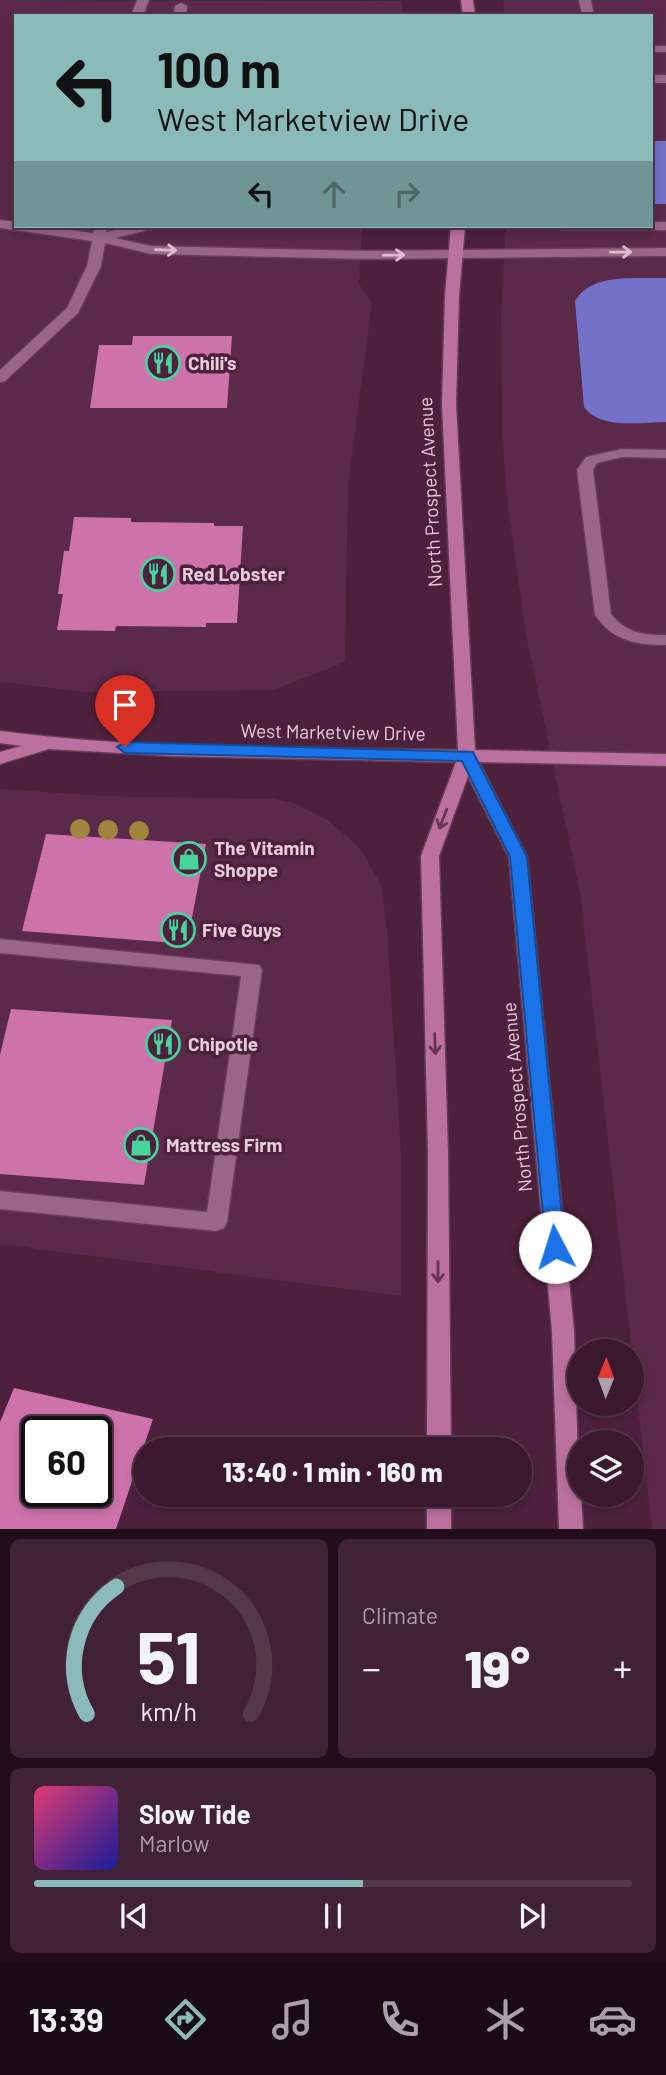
<!DOCTYPE html>
<html lang="en">
<head>
<meta charset="utf-8">
<style>
	:root { --surface:#3a182d; --page:#412135; --text:#f1f3f6; --muted:#aba0aa; --line:#543749; --accent:#8bbbb9 }
	body { margin:0; font-family:Barlow,sans-serif; background:var(--page); color:var(--text); height:100vh; display:flex; flex-direction:column; font-size:26px; white-space:nowrap }
	* { box-sizing:border-box; margin:0 }
	p { font-size:23px; color:var(--muted) }
	.icon { flex:none; width:38px; height:38px; fill:none; stroke:currentColor; stroke-width:2; stroke-linecap:round; stroke-linejoin:round }
	.map { position:relative; height:1529px; overflow:hidden }
	.details { display:flex; flex-direction:column; gap:10px; padding:10px; background:#200d19; flex:1 }
	.details>* { flex:none }
	.guide { position:absolute; left:14px; top:14px; width:639px; height:214px; border-radius:0px; box-shadow:0 4px 10px #0003,0 0 0 2px var(--line); background:#8bbbb9; color:#111; overflow:hidden }
	.needle { width:46px; rotate:1deg }
	.fabs { position:absolute; left:567px; top:1339px; display:grid; gap:14px }
	.fabs a { display:grid; place-items:center; width:77px; height:77px; border-radius:50%; background:var(--surface); box-shadow:0 4px 10px #0003,0 0 0 2px var(--line); font-size:35px }
	.speed { position:absolute; left:21px; top:1416px; display:flex; gap:14px; font-size:35px; font-weight:700; text-align:center }
	.speed>* { display:grid; place-content:center; width:91px; height:91px; border-radius:50%; background:var(--surface); box-shadow:0 4px 10px #0003,0 0 0 2px var(--line); line-height:1 }
	.speed .limit { border:4px solid #111; border-radius:10px; background:#fff; color:#111 }
	.pin { position:absolute; display:grid; place-items:center; width:60px; height:60px; color:#fff; margin:-72px -30px; border-radius:50% 50% 50% 0; rotate:-45deg; box-shadow:0 0 7px #0007 }
	.pin .icon { rotate:45deg }
	.me { position:absolute; width:77px; margin:-38px; rotate:355deg; stroke-linejoin:round; filter:drop-shadow(0 0 5px #0008) }
	.turn { display:flex; align-items:center; gap:24px; height:147px; padding:0 28px; font-size:32px }
	.turn .icon { width:91px; height:91px; stroke-width:2.5 }
	.turn b { display:block; font-size:49px; line-height:60px }
	.lanes { display:flex; align-items:center; height:66px; padding:0 28px; background:#0003; justify-content:center; gap:35px; direction:ltr }
	.lanes .off { opacity:.35 }
	.big { font-size:52px; font-weight:800; line-height:1.1 }
	.details .tile { flex:1; display:flex; flex-direction:column; justify-content:center; gap:10px; min-width:0; padding:0 24px; border-radius:10px; background:var(--page) }
	.details .dial { align-items:center; gap:0 }
	.dial svg { height:182px; overflow:visible; fill:none; stroke:var(--line); stroke-width:7; stroke-linecap:round; text-anchor:middle }
	.dial text { fill:var(--text); stroke:none }
	.song { display:flex; align-items:center; gap:21px }
	.cover { width:84px; height:84px; border-radius:10px; background:linear-gradient(135deg,hsl(340 70% 55%),hsl(240 70% 35%)) }
	.played { height:7px; border-radius:4px; background:linear-gradient(90deg,var(--accent) 55%,var(--line) 55%) }
	.keys { display:flex; justify-content:space-around; direction:ltr }
	.heat { display:flex; justify-content:space-between; align-items:center; font-size:38px; direction:ltr }
	.details .tiles { flex:1; display:grid; gap:10px; grid-template-columns:1fr 1fr }
	.tile:last-child { grid-column:span 2 }
	.trip { position:absolute; left:133px; top:1437px; width:399px; height:70px; border-radius:35px; background:var(--surface); box-shadow:0 4px 10px #0003,0 0 0 2px var(--line); font-weight:800; line-height:70px; text-align:center }
	.tabs { display:flex; height:112px; justify-content:space-around; align-items:center; background:#170a12; color:var(--muted) }
	.tabs .icon { width:49px; height:49px }
	.tabs .active { color:var(--accent) }
	.tabs b { font-size:32px; color:var(--text) }
	.map>svg:first-child { display:block }
	.built { fill:#5b2949 }
	.water { fill:#7471c9 }
	.building { fill:#cd72aa; fill-rule:evenodd }
	.lines { fill:none; stroke-linecap:round; stroke-linejoin:round }
	.minor-casing { stroke:#653d57; stroke-width:3 }
	.major-casing { stroke:#653d57; stroke-width:3 }
	.minor { fill:#996685; fill-rule:evenodd }
	.major { fill:#bb709e; fill-rule:evenodd }
	.tree { fill:#a1843e }
	.oneway { stroke:#debdd0 }
	.oneway2 { stroke:#683454 }
	.route { fill:#1a73e8; stroke:#114b97; stroke-width:2 }
	.labels { text-anchor:middle; stroke-width:7; stroke-linejoin:round; paint-order:stroke }
	.poi-label { font-size:19px; font-weight:bold; fill:#eaccdd; stroke:#4d203c; text-anchor:start }
	.street-label { font-size:19px; fill:#eaccdd; stroke:#4d203c }
</style>
</head>
<body>
<div class="map">
<svg width="666" height="1529" viewBox="0 0 666 1529">
	<rect width="100%" height="100%" fill="#4d203c"/>
	<!-- built -->
	<g class="built">
		<path d="M0,0L402,1V16H16V226H362L359,284L372,303L348,485L345,662L274,690L85,692L0,682Z"/>
		<path d="M503,0H666V1529H652L580,893L526,635L508,507L502,437L501,313L506,226H651V16H504Z"/>
		<path d="M0,789L106,796L274,799L294,803L328,820L360,848L381,885L387,929L401,1152V1296L0,1244Z"/>
	</g>
	<!-- water -->
	<g class="water">
		<rect x="651" y="141" width="15" height="63"/>
		<path d="M666,278V422C640,422 601,430 584,407L575,301C592,272 636,279 666,278Z"/>
	</g>
	<!-- building -->
	<g class="building">
		<path d="M133,336H232L227,408H90L99,345H132Z"/>
		<path d="M74,517L131,518V522L214,523V526H243L237,623H206V627L116,626L115,631L57,630L63,594H58L64,551H69Z"/>
		<path d="M46,834L206,844L187,944L22,931Z"/>
		<path d="M11,1009L172,1020L144,1185L0,1174V1055Z"/>
		<path d="M14,1388L153,1419L116,1529H0V1422ZM37,1432H96V1491H37Z"/>
	</g>
	<g class="lines">
		<!-- minor casing -->
		<g class="minor-casing">
			<g id="minor">
				<path d="M137,0H149L143,16H131Z"/>
				<path d="M579,0H591L594,16H582Z"/>
				<path d="M181,3L187,6L186,16H174L175,6Z"/>
				<rect x="651" y="46" width="15" height="6"/>
				<rect x="651" y="75" width="15" height="8"/>
				<path d="M0,220L16,222V226H40L93,233L95,226H107L106,232L132,226H153L152,229L115,238L151,246L366,251L666,248V256L366,259L151,254L105,243L101,266L78,313L5,381L0,382V370L67,308L87,266L92,241L0,228Z"/>
				<path d="M651,222H666V230H562L555,226H651Z"/>
				<path d="M622,449L666,450V458L622,457L597,463L593,470L611,614C626,633 643,635 666,635V645C636,645 613,641 595,615L577,470L586,457Z"/>
				<path d="M0,939L259,965L262,970L227,1222L224,1228L216,1231L0,1209V1191L207,1212L241,976L0,953Z"/>
			</g>
		</g>
		<!-- major casing -->
		<g class="major-casing">
			<g id="major">
				<path d="M461,0H473L475,16H463Z"/>
				<path d="M451,226H465L459,296L456,404L475,750L666,754V766L479,762L527,857L574,1331L579,1494H581L583,1529H559L552,1331L509,857L468,776L439,856L448,1153L451,1449H427L428,1153L421,856L456,762L173,756L49,749L0,764V752L22,746L0,743V731C151,751 306,747 458,750L442,404L445,296Z"/>
				<rect x="427" y="1494" width="24" height="35"/>
			</g>
		</g>
		<!-- minor -->
		<use href="#minor" class="minor"/>
		<!-- major -->
		<use href="#major" class="major"/>
	</g>
	<!-- trees -->
	<g class="tree">
		<circle cx="80" cy="829" r="10"/>
		<circle cx="108" cy="830" r="10"/>
		<circle cx="139" cy="831" r="10"/>
	</g>
	<!-- one-way arrows -->
	<defs><path id="oneway-shaft" d="M-6 0H5M1.5-3L5.5 0L1.5 3" fill="none" stroke-width="1.6" stroke-linecap="round" stroke-linejoin="round" transform="scale(1.75)"/></defs>
	<g class="oneway">
		<use href="#oneway-shaft" transform="translate(166 250) rotate(2)"/>
		<use href="#oneway-shaft" transform="translate(621 252) rotate(-1)"/>
		<use href="#oneway-shaft" transform="translate(394 255) rotate(-1)"/>
	</g>
	<g class="oneway2">
		<use href="#oneway-shaft" transform="translate(443 819) rotate(111)"/>
		<use href="#oneway-shaft" transform="translate(435 1044) rotate(88)"/>
		<use href="#oneway-shaft" transform="translate(438 1272) rotate(90)"/>
	</g>
	<!-- route -->
	<path class="route" d="M125,742L473,752L527,857L565,1247L562,1253L555,1256L549,1253L546,1247L510,857L462,761L125,753L117,747Z"/>
	<!-- icons -->
	<defs>
		<g id="restaurant-ring" transform="scale(1.75)"><circle r="9.5" fill="#4d203c" stroke="#47d49d" stroke-width="1.5"/><path d="M-5-6h1v4h1v-4h1v4h1v-4h1v5L-1.5 .5V6h-2V.5L-5-1ZM5-6V6H3V1.5H1.5Q1.5-4 5-6Z" fill="#47d49d"/></g>
		<g id="shop-ring" transform="scale(1.75)"><circle r="9.5" fill="#4d203c" stroke="#47d49d" stroke-width="1.5"/><path d="M-5-2.5h2.3a2.7 3.5 0 0 1 5.4 0H5L5.5 6h-11ZM-1.5-2.5h3a1.5 2.3 0 0 0-3 0Z" fill="#47d49d"/></g>
	</defs>
	<g fill-rule="evenodd">
		<use href="#restaurant-ring" x="163" y="363"/>
		<use href="#restaurant-ring" x="158" y="574"/>
		<use href="#shop-ring" x="189" y="859"/>
		<use href="#restaurant-ring" x="178" y="930"/>
		<use href="#restaurant-ring" x="163" y="1044"/>
		<use href="#shop-ring" x="141" y="1145"/>
	</g>
	<g class="labels">
		<!-- poi labels -->
		<g class="poi-label">
			<text x="188" y="370">Chili's</text>
			<text x="182" y="581">Red Lobster</text>
			<text x="214" y="855">The Vitamin<tspan x="214" dy="22">Shoppe</tspan></text>
			<text x="202" y="937">Five Guys</text>
			<text x="188" y="1051">Chipotle</text>
			<text x="166" y="1152">Mattress Firm</text>
		</g>
		<!-- street labels -->
		<g class="street-label">
			<text transform="translate(430 492) rotate(-93)" y="7">North Prospect Avenue</text>
			<text transform="translate(333 732) rotate(1)" y="7">West Marketview Drive</text>
			<text transform="translate(517 1097) rotate(-95)" y="7">North Prospect Avenue</text>
		</g>
	</g>
</svg>
<div class="fabs">
<a><svg class="needle" viewBox="-14 -14 28 28"><path d="M0-13l5 13h-10z" fill="#e53935"/><path d="M0 13l5-13h-10z" fill="#aba0aa"/></svg></a>
<a><svg class="icon" aria-label="layers" viewBox="0 0 24 24"><path d="M12 4l9 5-9 5-9-5zM3 14l9 5 9-5"/></svg></a>
</div>
<div class="speed"><div class="limit">60</div></div>
<div class="pin" style="left:125px;top:747px;background:#d93025"><svg class="icon" aria-label="arrive" viewBox="0 0 24 24"><path d="M6 21V4h12l-3 4 3 4H6"/></svg></div>
<svg class="me" style="left:555px;top:1247px" viewBox="-20 -20 40 40"><circle r="19" fill="#fff"/><path d="M0-13L10 11 0 6-10 11z" fill="#1a73e8"/></svg>
<div class="trip">13:40 · 1 min · 160 m</div>
<div class="guide">
<div class="turn"><svg class="icon" aria-label="left" viewBox="0 0 24 24"><path d="M17 20v-9H6M10 6l-5 5 5 5"/></svg><div><b>100 m</b>West Marketview Drive</div></div>
<div class="lanes"><svg class="icon" aria-label="left" viewBox="0 0 24 24"><path d="M17 20v-9H6M10 6l-5 5 5 5"/></svg><svg class="icon off" aria-label="ahead" viewBox="0 0 24 24"><path d="M12 20V5M6 11l6-6 6 6"/></svg><svg class="icon off" aria-label="right" viewBox="0 0 24 24"><path d="M7 20v-9h11M14 6l5 5-5 5"/></svg></div>
</div>
</div>
<section class="details">
<div class="tiles">
<div class="tile dial"><svg viewBox="0 0 100 80">
<path d="M14 69A42 42 0 1 1 86 69"/>
<path d="M14 69A42 42 0 0 1 27 13" stroke="#8bbbb9"/>
<text x="50" y="56" font-size="32" font-weight="700">51</text>
<text x="50" y="72" font-size="11">km/h</text>
</svg></div>
<div class="tile"><p>Climate</p>
<div class="heat"><a>−</a><b class="big">19°</b><a>+</a></div>
</div>
<div class="tile">
<div class="song"><i class="cover"></i><div><b>Slow Tide</b><p>Marlow</p></div></div>
<div class="played"></div>
<div class="keys"><svg class="icon" aria-label="previous" viewBox="0 0 24 24"><path d="M18 5L8 12l10 7zM5 5v14"/></svg><svg class="icon" aria-label="pause" viewBox="0 0 24 24"><path d="M8 5v14M16 5v14"/></svg><svg class="icon" aria-label="next" viewBox="0 0 24 24"><path d="M6 5l10 7-10 7zM19 5v14"/></svg></div>
</div>
</div>
</section>
<nav class="tabs">
<b>13:39</b>
<svg class="icon active" aria-label="directions" viewBox="0 0 24 24"><path d="M12 3l9 9-9 9-9-9zM9 14v-3h6M13 9l2 2-2 2"/></svg>
<svg class="icon" aria-label="music" viewBox="0 0 24 24"><path d="M9 18V5l10-2v13"/><circle cx="6" cy="18" r="3"/><circle cx="16" cy="16" r="3"/></svg>
<svg class="icon" aria-label="phone" viewBox="0 0 24 24"><path d="M5 4h4l2 5-3 2q2 4 5 5l2-3 5 2v4C11 20 4 13 5 4z"/></svg>
<svg class="icon" aria-label="climate" viewBox="0 0 24 24"><path d="M12 3v18M4 7l16 10M4 17L20 7"/></svg>
<svg class="icon" aria-label="car" viewBox="0 0 24 24"><path d="M5 17H2v-5l4-1 3-4h7l3 4 3 1v5h-3M9 17h6M6 11h13"/><circle cx="7" cy="17" r="2"/><circle cx="17" cy="17" r="2"/></svg>
</nav>
</body>
</html>
